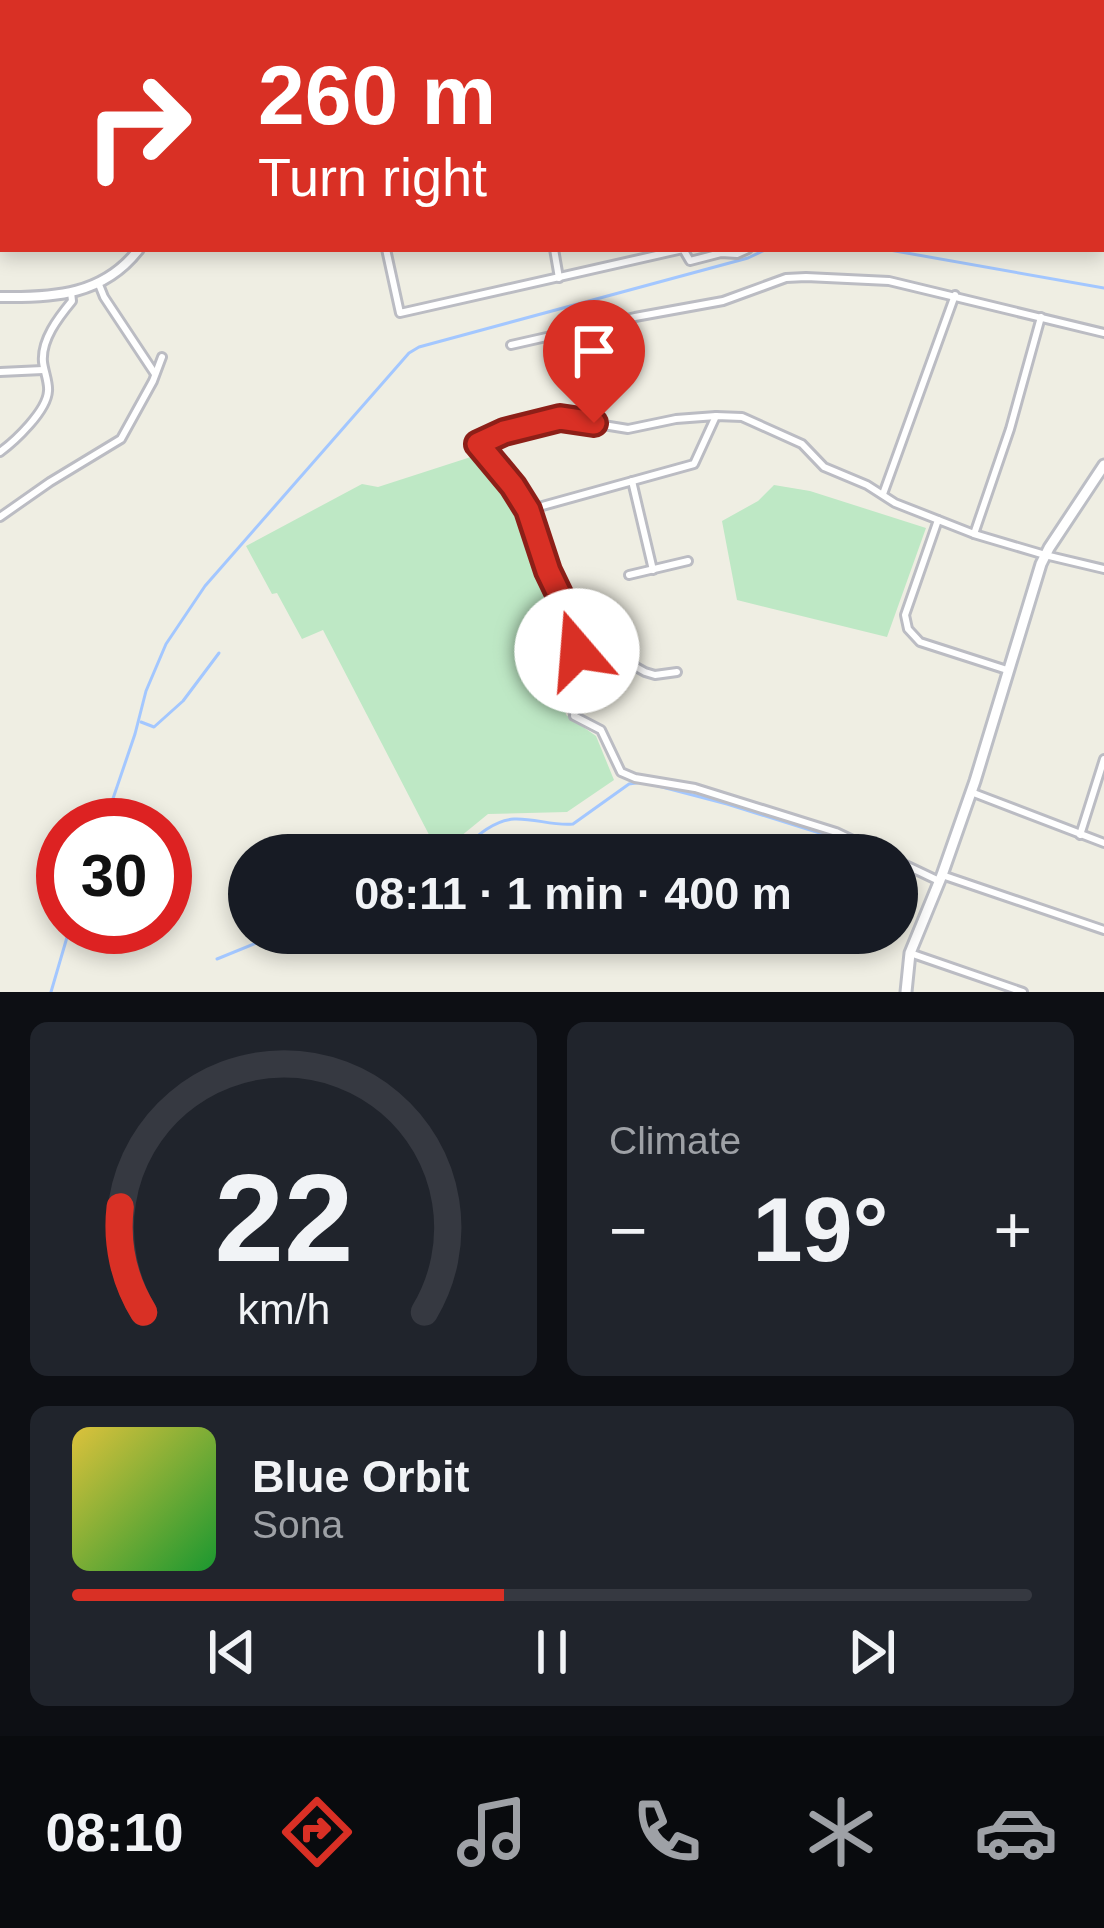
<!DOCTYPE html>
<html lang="en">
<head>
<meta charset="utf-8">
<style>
	:root { --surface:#171b24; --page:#20242c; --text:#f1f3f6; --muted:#9ea1a6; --line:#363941; --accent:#d93025 }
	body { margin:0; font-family:Helvetica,sans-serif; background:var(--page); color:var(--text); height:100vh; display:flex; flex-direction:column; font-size:45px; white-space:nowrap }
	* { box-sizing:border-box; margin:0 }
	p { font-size:39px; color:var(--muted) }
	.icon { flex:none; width:66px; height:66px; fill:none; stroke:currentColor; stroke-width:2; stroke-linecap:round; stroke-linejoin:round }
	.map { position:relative; height:992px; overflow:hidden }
	.panel { display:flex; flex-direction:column; gap:30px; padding:30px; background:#0d0f14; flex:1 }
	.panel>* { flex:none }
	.top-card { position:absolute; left:0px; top:0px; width:1104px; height:252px; box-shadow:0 6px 18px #0003; background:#d93025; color:#fff; overflow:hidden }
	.speed { position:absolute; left:36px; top:798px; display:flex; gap:24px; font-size:60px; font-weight:700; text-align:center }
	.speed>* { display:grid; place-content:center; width:156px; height:156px; border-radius:50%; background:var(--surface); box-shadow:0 6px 18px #0003; line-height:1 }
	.speed .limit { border:18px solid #d22; background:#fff; color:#111 }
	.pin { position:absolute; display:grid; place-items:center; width:102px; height:102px; color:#fff; margin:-123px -51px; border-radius:50% 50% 50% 0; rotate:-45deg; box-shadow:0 0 12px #0007 }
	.pin .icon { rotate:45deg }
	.me { position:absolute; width:132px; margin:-66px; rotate:342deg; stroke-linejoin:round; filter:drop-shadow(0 0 9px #0008) }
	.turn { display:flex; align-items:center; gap:42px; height:252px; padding:0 60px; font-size:54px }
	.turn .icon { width:156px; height:156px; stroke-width:2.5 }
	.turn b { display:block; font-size:84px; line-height:102px }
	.big { font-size:90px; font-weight:700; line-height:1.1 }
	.panel .tile { flex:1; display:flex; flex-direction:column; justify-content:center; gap:18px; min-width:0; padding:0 42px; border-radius:18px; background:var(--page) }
	.panel .dial { align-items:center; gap:0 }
	.dial svg { height:312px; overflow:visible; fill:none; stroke:var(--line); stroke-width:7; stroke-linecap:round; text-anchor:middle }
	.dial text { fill:var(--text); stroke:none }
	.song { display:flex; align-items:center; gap:36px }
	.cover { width:144px; height:144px; border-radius:18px; background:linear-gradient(135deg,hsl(50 70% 55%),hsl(130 70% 35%)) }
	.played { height:12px; border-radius:6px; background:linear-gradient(90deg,var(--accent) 45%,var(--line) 45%) }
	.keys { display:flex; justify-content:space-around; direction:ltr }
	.heat { display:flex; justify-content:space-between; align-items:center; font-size:66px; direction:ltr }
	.panel .tiles { flex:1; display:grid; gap:30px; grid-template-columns:1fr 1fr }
	.tile:last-child { grid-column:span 2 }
	.trip { position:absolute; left:228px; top:834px; width:690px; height:120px; border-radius:60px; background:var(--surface); box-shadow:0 6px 18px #0003; font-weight:700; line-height:120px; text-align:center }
	.menu { display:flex; height:192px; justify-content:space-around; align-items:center; background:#090b0e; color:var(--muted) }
	.menu .icon { width:84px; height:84px }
	.menu .selected { color:var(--accent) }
	.menu b { font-size:54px; color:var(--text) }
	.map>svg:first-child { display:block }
	.green { fill:#bee8c5 }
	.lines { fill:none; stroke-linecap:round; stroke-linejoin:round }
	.stream { stroke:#a3c7ff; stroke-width:3 }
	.minor-casing { stroke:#bbbcc3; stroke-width:12 }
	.tertiary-casing { stroke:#bbbcc3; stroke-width:14 }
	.secondary-casing { stroke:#bcbec5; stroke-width:15 }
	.minor { stroke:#fff; stroke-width:6 }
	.tertiary { stroke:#fff; stroke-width:8 }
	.secondary { stroke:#fff; stroke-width:9 }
	.route-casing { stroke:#8d1f18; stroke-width:30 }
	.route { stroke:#d93025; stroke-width:21 }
</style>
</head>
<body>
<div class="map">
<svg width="1104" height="992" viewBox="0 0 1104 992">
	<rect width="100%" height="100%" fill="#efeee3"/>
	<!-- green -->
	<g class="green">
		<path d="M477,455L520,516L565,637C572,664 562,688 566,715L596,736L614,780L567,812L488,814L439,854L323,630L302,639L277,593L272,594L246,546L362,484L378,487Z"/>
		<path d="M774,485L810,491L926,528L887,637L737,600L722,521L758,501Z"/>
	</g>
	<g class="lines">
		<!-- stream -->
		<g class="stream">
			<path d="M629,0L632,3"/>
			<path d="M178,3L181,0"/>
			<path d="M0,134L3,131"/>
			<path d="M884,249L1104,288"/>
			<path d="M141,722L154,727L183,701L219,653"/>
			<path d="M104,825L135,734L146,691L166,644L205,586L409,353L419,347L748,258L767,249"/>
			<path d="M320,855L332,850L345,855"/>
			<path d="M456,855C473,840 490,821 514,819C534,818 553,826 573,824L629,784L643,782L727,804L823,834"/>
			<path d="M217,959L281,933"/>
			<path d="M51,992L70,927"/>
		</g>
		<!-- minor casing -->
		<g class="minor-casing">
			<g id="minor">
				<path d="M63,0L96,3"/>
				<path d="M944,0L955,3"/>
				<path d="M9,3L10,0"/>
				<path d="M158,3L162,0"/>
				<path d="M886,3L887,0"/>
				<path d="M0,102L3,70"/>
				<path d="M0,110L3,116"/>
				<path d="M1101,213H1104"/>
				<path d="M386,249L400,313L683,249L690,261L721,253L737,254L748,249"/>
				<path d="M554,249L559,278"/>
				<path d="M98,282L104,297L155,374"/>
				<path d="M511,345L635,317L723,301L786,278L806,277L889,281L1104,333"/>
				<path d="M0,372L43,370"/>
				<path d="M0,452C15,441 47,411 48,391C49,383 44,371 43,362C41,340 58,318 72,301L71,292"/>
				<path d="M632,481L653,570"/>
				<path d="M883,494L955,295"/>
				<path d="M528,510L694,464L716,416"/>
				<path d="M0,517L50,482L121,439L153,381L162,357"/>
				<path d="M938,520L905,615L908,629L920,642L1007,670"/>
				<path d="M974,534L1010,429L1041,317"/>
				<path d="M629,575L688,561"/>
				<path d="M574,625L579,665L574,716L601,730L621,772L635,778L695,788L836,832L884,855"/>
				<path d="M677,672L655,675L645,672L636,667L613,638L574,625L548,571L528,510L513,486L478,444L504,432L560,418L628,429L676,419L716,416L742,417L802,444L824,467L867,485L895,503L974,534L1045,555L1104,569"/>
				<path d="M971,792L1104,843"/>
				<path d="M1080,835L1104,759"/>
				<path d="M897,861L939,881"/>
				<path d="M942,875L1104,930"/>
				<path d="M910,953L1023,992"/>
			</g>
		</g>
		<!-- tertiary casing -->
		<g class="tertiary-casing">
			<g id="tertiary">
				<path d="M689,3L693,0"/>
				<path d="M0,297C54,298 104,295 139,249"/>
			</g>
		</g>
		<!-- secondary casing -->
		<g class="secondary-casing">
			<path id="secondary" d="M906,992L910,953L942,875L975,781L1041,564L1049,548L1104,465"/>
		</g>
		<!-- minor -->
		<use href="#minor" class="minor"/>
		<!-- tertiary -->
		<use href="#tertiary" class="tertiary"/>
		<!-- secondary -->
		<use href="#secondary" class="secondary"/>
	</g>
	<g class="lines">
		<!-- route casing -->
		<g class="route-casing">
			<path id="route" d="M577,651L574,625L548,571L528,510L513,486L478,444L504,432L560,418L594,423"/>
		</g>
		<!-- route -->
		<use href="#route" class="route"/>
	</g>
</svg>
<div class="speed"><div class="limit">30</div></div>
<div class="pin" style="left:594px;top:423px;background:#d93025"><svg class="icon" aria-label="arrive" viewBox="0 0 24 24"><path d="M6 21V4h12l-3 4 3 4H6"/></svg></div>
<svg class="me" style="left:577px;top:651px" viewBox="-20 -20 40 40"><circle r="19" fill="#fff"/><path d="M0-13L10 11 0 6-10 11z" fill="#d93025"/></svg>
<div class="trip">08:11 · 1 min · 400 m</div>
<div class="top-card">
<div class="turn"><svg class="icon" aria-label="right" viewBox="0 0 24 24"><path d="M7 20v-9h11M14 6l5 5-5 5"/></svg><div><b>260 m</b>Turn right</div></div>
</div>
</div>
<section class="panel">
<div class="tiles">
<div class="tile dial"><svg viewBox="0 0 100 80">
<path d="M14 69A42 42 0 1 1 86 69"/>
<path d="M14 69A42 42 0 0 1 8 42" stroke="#d93025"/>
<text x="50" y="56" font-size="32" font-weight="700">22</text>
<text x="50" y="72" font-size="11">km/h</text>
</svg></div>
<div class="tile"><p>Climate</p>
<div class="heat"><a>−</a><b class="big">19°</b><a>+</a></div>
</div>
<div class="tile">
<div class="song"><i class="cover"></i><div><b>Blue Orbit</b><p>Sona</p></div></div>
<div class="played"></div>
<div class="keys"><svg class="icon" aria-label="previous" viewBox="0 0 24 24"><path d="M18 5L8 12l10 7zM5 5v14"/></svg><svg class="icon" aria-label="pause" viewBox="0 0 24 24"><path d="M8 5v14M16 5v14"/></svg><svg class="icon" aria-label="next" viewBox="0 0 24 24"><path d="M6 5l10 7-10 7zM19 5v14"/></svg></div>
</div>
</div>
</section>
<nav class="menu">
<b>08:10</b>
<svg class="icon selected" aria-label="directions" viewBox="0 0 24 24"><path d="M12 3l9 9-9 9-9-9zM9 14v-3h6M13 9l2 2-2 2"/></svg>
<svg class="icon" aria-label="music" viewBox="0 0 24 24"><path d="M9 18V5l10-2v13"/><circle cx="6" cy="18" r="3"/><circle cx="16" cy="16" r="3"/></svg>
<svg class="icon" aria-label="phone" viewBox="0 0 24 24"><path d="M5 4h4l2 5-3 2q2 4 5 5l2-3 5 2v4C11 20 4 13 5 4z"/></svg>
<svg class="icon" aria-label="climate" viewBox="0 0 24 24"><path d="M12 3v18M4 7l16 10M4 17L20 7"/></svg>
<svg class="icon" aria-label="car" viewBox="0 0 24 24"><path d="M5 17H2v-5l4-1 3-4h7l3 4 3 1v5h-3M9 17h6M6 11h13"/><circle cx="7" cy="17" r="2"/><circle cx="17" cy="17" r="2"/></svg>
</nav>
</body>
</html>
